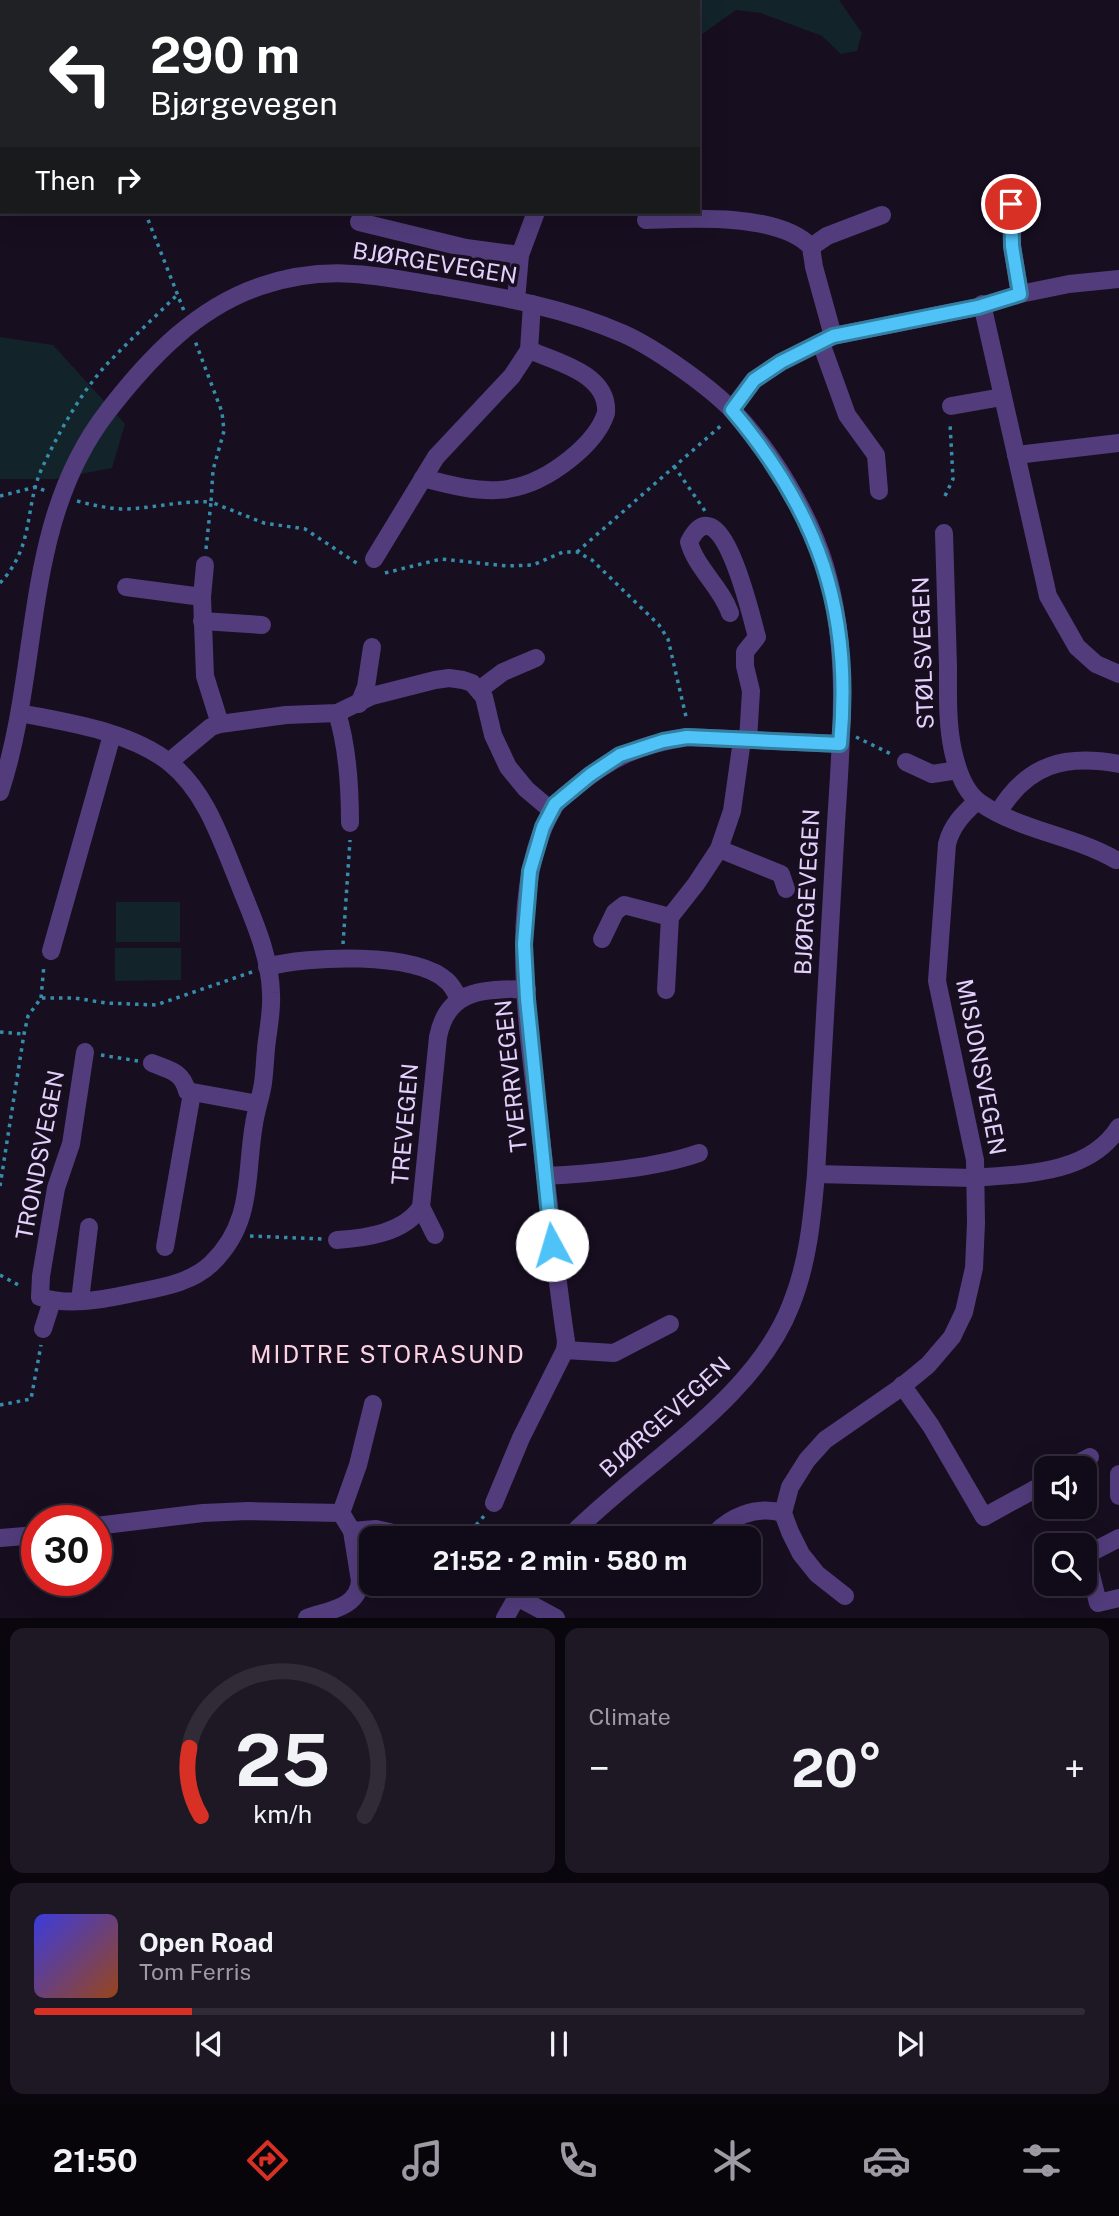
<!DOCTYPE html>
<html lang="en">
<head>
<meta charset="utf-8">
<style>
	:root { --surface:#110a18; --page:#1e1825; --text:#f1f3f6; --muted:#9c9aa2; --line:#302b37; --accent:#d93025 }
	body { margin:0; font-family:"Public Sans",sans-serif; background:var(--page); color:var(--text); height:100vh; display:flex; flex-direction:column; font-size:26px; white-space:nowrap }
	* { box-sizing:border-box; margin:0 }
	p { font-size:23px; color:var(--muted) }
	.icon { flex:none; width:38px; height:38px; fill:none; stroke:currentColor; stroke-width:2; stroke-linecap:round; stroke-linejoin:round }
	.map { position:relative; height:1618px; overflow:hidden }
	.details { display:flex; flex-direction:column; gap:10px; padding:10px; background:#09060d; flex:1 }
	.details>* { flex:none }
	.banner { position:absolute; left:0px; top:0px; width:700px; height:214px; box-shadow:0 7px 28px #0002,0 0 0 2px var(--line); background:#202124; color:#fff; overflow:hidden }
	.fabs { position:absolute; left:1034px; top:1456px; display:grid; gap:14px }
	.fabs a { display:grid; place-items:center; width:63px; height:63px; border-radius:14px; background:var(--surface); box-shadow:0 7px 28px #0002,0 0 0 2px var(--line); font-size:35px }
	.speed { position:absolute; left:21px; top:1505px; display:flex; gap:14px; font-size:35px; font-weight:700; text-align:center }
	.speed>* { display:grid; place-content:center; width:91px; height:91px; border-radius:50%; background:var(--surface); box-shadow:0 7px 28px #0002,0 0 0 2px var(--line); line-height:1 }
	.speed .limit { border:10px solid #d22; background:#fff; color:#111 }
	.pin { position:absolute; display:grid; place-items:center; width:60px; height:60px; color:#fff; margin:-30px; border:4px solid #fff; border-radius:50%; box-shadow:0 2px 7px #0007 }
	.me { position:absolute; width:77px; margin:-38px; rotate:354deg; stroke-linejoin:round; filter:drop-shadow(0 0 5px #0008) }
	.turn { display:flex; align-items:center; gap:24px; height:147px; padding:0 35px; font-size:32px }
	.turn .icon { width:91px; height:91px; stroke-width:2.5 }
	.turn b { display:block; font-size:49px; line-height:60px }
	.then { display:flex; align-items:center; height:66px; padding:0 35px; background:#0003; gap:14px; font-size:26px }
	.big { font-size:52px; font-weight:700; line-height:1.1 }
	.details .tile { flex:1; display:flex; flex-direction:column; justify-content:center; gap:10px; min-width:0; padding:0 24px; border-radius:14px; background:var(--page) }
	.details .dial { align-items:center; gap:0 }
	.dial svg { height:182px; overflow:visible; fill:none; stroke:var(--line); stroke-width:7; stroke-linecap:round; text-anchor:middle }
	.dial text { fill:var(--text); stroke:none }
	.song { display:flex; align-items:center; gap:21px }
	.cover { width:84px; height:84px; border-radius:10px; background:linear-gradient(135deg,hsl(240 70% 55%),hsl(20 70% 35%)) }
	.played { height:7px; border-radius:4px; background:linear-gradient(90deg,var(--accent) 15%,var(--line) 15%) }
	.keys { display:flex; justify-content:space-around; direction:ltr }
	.heat { display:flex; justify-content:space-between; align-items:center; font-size:38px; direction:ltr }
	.details .tiles { flex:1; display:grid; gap:10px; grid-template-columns:1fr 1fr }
	.tile:last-child { grid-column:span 2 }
	.trip { position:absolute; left:359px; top:1526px; width:402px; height:70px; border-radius:14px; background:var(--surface); box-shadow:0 7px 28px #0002,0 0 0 2px var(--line); font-weight:700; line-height:70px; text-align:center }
	.tab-bar { display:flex; height:112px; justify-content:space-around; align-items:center; background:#07040a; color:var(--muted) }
	.tab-bar .icon { width:49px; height:49px }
	.tab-bar .current { color:var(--accent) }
	.tab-bar b { font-size:32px; color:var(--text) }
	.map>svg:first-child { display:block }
	.green { fill:#12232a }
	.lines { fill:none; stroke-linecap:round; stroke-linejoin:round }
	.path { stroke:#358dab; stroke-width:3.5; stroke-dasharray:3.5 5; stroke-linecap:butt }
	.minor { stroke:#523c7c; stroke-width:18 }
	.route-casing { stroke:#337fa1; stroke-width:18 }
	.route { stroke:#4fc3f7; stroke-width:12 }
	.labels { text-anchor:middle; stroke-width:7; stroke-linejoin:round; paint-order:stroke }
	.street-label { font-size:23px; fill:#e3d0fc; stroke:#170e20 }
	.neighbourhood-label { font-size:24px; letter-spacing:2px; fill:#fcd2e0; stroke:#170e20 }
</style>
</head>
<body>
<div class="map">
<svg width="1119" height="1618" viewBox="0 0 1119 1618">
	<rect width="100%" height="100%" fill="#170e20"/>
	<!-- green -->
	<g class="green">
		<path d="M0,0H369L370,2H2V84Z"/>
		<path d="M560,0H839L862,33L857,51L841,54L822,36L761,13L736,10L698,37V2H560Z"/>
		<path d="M0,337L53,345L125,424L112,468L55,479H0Z"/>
		<rect x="116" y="902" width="64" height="40"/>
		<path d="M115,948H181V980L115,981Z"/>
	</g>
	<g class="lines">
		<!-- path -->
		<g class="path">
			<path d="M49,0L51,2"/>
			<path d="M145,212L184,311"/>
			<path d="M674,466L705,511"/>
			<path d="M0,496L36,487L46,491"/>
			<path d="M945,496L953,479L950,423"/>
			<path d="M77,501C92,505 106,508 121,509C152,509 181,500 211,502L213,470L224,431L222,412L195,341"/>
			<path d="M206,549L211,502L264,523L305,529L358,564"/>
			<path d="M577,552L724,423"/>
			<path d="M385,573L441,559L507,566L533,565L563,552H577L592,560L659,625L668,639L687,721"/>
			<path d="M0,583C35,546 24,508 42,468C59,432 81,392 108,363C131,339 155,317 178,294"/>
			<path d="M856,737L893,755"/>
			<path d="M343,944L350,840"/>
			<path d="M41,998L44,965"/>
			<path d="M0,1032L24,1034"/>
			<path d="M101,1055L138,1061"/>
			<path d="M0,1186L24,1034L28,1016L41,998H75L106,1003L156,1005L252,972"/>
			<path d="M250,1236L323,1239"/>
			<path d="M0,1275L22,1287"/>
			<path d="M0,1405L31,1399L41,1345"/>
			<path d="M465,1538L484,1516"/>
			<path d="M485,1584L498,1594"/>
		</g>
		<!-- minor -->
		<g class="minor">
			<path d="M1013,183L1012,246L1020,294"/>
			<path d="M646,220C689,218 780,213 811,247L814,267L833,336"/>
			<path d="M359,222L466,248L520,255"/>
			<path d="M811,247L827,236L882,215"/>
			<path d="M516,300L520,255L536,212"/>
			<path d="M982,304L1048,596L1077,647L1096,664L1119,674"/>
			<path d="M821,343L847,415L876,455L879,491"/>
			<path d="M951,406L1002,397"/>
			<path d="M732,409L754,380L781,362L833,336L978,307L1020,294L1069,284L1119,279"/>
			<path d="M1016,455L1119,443"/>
			<path d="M423,478C483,494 519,500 570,459C585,447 600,432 606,413C609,374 557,362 529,350"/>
			<path d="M944,533C945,578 947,622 948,666C948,695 947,724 953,751C957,769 964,791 979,802C1020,831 1073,835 1116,860"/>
			<path d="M374,559L436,457L512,376L529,350L532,304"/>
			<path d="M205,565L202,597L205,676L220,724"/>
			<path d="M126,587L202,597"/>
			<path d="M730,613C721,587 696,568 689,542C721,479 752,620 757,637L745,652V666L751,691L748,740"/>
			<path d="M202,621L262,625"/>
			<path d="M479,690L503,672L536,658"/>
			<path d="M359,704L366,687L372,647"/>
			<path d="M20,713C69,723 130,731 170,763C206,792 221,840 238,881C252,917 270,954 271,993C272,1009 269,1025 267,1040C265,1054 265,1069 263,1083C261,1097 256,1110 254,1124C245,1176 254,1222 212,1263C191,1284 157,1288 129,1294C101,1300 68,1306 40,1297L41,1276L56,1188L71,1144L85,1052"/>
			<path d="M337,713C348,748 350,786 350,823"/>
			<path d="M169,762L211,727L220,724L286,715L337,713L372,696L435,680L449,678L463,680L472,683L484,697L493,735L508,767L526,789L552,811"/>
			<path d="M906,762L932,774L958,770"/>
			<path d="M0,792C42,665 21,523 108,411C149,358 196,308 261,286C326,264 374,275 439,286C502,297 565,308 624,334C655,348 709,386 733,411C771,450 809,513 825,566C852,656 840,748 835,841C829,952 823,1063 816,1174C812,1219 808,1263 791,1305C754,1401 639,1465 568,1538"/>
			<path d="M998,813C1027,764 1065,754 1119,764"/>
			<path d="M719,849L781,874L786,889"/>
			<path d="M602,939L615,912L624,905L670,917"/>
			<path d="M51,951L112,735"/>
			<path d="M267,967C307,956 416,951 447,981C452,985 456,993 459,999"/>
			<path d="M666,990L670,917L696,884L719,849L732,811L742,740"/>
			<path d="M152,1063C169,1070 182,1071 187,1091L258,1104"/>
			<path d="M816,1174L973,1178L976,1174L983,1177C1030,1174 1091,1172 1119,1127"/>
			<path d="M545,1176C589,1174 657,1168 699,1153"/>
			<path d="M421,1207L435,1235"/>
			<path d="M337,1240C366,1238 404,1233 421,1207L438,1037C448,987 485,990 527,989"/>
			<path d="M165,1247L192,1093"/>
			<path d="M80,1300L89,1227"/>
			<path d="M43,1329L52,1301"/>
			<path d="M565,1350L614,1353L670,1324"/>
			<path d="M902,1385L931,1426L984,1517L1046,1483"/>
			<path d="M1069,1468L1090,1457"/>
			<path d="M1119,1474V1496"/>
			<path d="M494,1503L521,1438L565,1350L566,1341C556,1276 550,1211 542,1146C531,1051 502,891 554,807C558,800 567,794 573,789C611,757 638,745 687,737L840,744"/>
			<path d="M341,1513L358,1465L373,1404"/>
			<path d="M96,1526L203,1513L248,1511L341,1513"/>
			<path d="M352,1531L376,1529L398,1534"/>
			<path d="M0,1538L37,1535"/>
			<path d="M711,1538C728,1517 756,1505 783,1513"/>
			<path d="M1119,1538L1090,1553L1087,1559L1098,1603L1119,1598"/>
			<path d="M845,1596L817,1574L801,1554L790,1532L783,1513L790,1487L807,1460L825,1440L900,1388L928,1365L952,1337L964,1312L974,1268L976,1223L975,1160L937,981L947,844C952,825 963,814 977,801"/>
			<path d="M517,1597L556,1618"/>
			<path d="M307,1618C329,1610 358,1608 360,1581L352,1531L341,1513"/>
			<path d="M505,1618L517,1597L528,1584"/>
		</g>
	</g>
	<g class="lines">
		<!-- route casing -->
		<g class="route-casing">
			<path id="route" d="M552,1245L527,999L524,944L530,871L543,827L555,804L590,775L620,755L663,741L687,737L840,744C853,610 818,512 732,410L754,380L781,362L833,336L978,307L1020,294L1012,246L1011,204"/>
		</g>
		<!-- route -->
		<use href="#route" class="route"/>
	</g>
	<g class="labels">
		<!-- street labels -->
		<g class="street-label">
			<text transform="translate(435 263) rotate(9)" y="8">BJØRGEVEGEN</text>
			<text transform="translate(923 653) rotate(-92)" y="8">STØLSVEGEN</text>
			<text transform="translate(807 892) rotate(-87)" y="8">BJØRGEVEGEN</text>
			<text transform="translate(981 1067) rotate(79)" y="8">MISJONSVEGEN</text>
			<text transform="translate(511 1076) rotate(-96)" y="8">TVERRVEGEN</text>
			<text transform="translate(405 1124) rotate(-85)" y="8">TREVEGEN</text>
			<text transform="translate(40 1155) rotate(-79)" y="8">TRONDSVEGEN</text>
			<text transform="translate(665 1417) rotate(-42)" y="8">BJØRGEVEGEN</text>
		</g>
		<!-- neighbourhood labels -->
		<g class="neighbourhood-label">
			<text x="388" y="1363">MIDTRE STORASUND</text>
		</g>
	</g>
</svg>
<div class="fabs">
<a><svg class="icon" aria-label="sound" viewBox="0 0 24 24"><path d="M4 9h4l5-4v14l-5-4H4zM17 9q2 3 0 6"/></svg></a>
<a><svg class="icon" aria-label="search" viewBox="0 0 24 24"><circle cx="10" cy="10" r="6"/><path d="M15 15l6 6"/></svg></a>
</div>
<div class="speed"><div class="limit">30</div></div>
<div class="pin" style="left:1011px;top:204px;background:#d93025"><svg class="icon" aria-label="arrive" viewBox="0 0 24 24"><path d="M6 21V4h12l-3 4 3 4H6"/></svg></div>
<svg class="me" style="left:552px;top:1245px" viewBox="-20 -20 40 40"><circle r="19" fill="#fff"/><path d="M0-13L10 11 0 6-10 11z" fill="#4fc3f7"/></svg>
<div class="trip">21:52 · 2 min · 580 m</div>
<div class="banner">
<div class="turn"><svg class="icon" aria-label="left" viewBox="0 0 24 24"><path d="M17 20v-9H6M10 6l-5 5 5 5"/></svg><div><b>290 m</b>Bjørgevegen</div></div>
<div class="then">Then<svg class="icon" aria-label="right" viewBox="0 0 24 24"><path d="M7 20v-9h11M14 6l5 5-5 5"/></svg></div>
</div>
</div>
<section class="details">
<div class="tiles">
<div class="tile dial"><svg viewBox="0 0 100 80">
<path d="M14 69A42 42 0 1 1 86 69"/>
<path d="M14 69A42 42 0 0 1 9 39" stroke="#d93025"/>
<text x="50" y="56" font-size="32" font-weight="700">25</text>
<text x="50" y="72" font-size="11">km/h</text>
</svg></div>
<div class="tile"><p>Climate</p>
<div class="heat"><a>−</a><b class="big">20°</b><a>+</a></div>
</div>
<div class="tile">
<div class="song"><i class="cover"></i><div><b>Open Road</b><p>Tom Ferris</p></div></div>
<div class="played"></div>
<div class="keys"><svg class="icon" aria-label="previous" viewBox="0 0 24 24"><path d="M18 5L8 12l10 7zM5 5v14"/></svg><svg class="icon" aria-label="pause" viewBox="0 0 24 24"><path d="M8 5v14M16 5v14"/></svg><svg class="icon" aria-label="next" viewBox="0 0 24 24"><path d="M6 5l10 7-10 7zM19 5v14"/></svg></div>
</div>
</div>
</section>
<nav class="tab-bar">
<b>21:50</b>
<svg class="icon current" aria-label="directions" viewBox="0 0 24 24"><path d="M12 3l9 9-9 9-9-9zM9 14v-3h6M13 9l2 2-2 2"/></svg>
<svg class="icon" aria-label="music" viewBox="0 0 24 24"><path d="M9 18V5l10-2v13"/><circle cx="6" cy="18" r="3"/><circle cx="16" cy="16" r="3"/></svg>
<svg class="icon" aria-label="phone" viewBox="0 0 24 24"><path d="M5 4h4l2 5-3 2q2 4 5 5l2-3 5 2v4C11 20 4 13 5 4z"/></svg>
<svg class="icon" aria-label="climate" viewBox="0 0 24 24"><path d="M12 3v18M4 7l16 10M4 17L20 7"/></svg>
<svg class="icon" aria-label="car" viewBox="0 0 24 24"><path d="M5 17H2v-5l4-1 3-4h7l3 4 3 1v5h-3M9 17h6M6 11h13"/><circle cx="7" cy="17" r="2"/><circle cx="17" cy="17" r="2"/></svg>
<svg class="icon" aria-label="filters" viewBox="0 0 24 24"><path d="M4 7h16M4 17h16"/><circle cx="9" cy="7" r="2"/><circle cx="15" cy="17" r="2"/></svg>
</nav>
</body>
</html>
